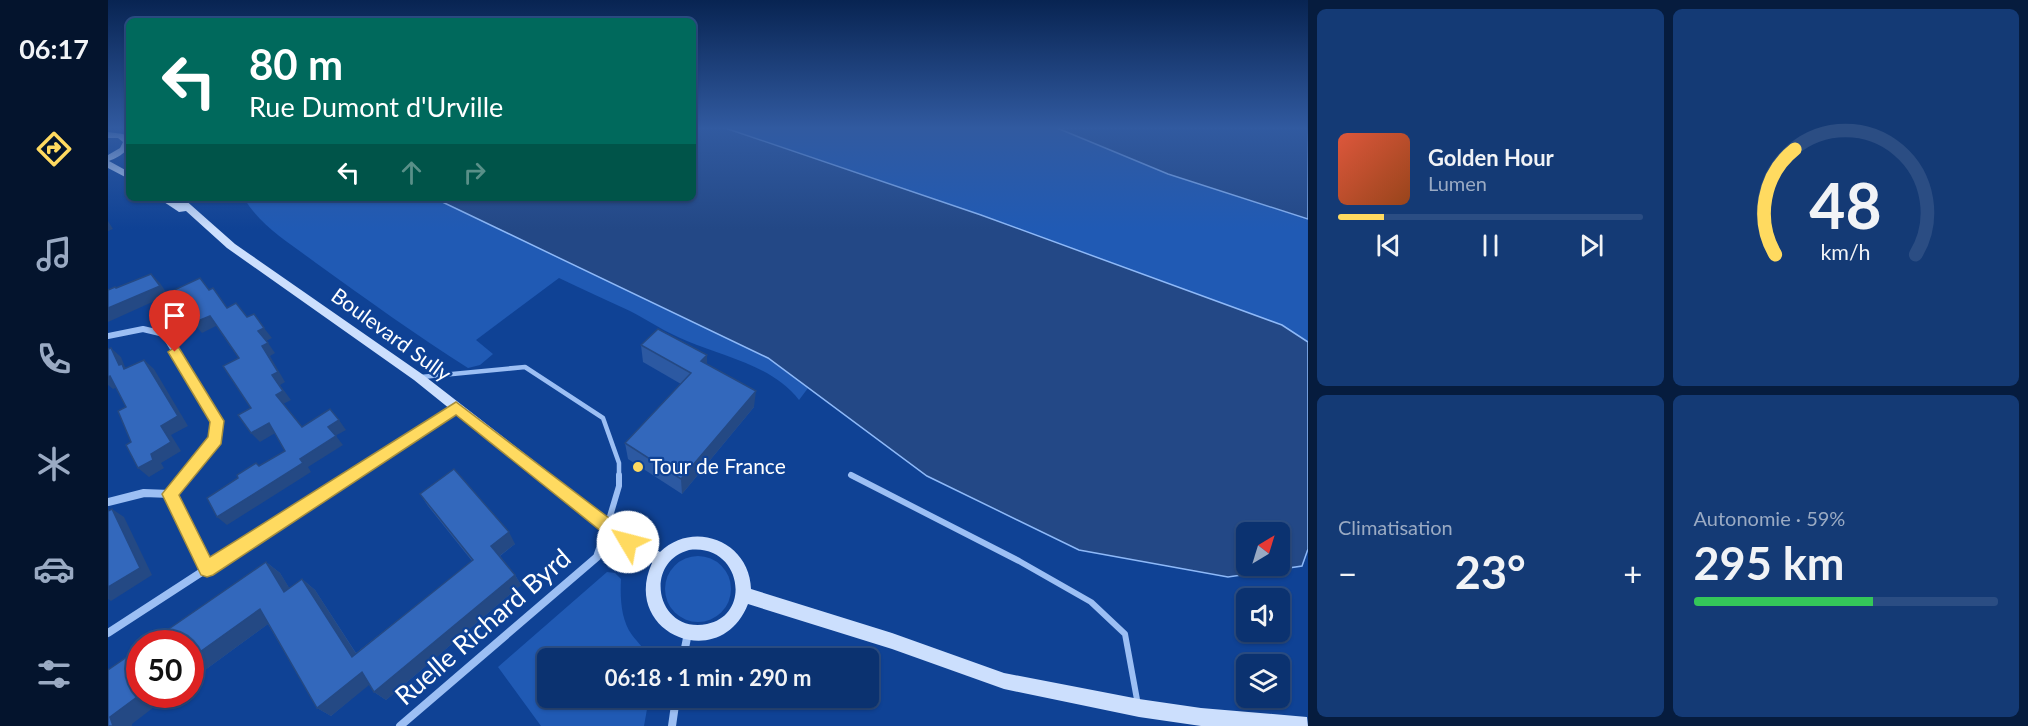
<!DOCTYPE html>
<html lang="fr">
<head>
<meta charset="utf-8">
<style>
	:root { --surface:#0b3270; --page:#143a75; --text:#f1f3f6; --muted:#9aaac3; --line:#2b4d83; --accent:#ffda60 }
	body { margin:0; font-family:Lato,sans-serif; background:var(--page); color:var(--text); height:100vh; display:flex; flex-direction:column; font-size:22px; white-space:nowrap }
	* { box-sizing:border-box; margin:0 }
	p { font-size:20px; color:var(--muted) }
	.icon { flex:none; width:33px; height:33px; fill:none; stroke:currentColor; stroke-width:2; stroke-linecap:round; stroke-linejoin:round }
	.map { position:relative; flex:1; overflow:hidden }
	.panel { display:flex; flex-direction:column; gap:9px; padding:9px; background:#061c3e; width:720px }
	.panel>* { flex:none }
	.guide { position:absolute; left:18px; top:18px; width:570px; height:183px; border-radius:9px; box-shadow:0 2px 4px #0004,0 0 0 2px var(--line); background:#00695c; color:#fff; overflow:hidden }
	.needle { width:39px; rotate:38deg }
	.tools { position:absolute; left:1128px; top:522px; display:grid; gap:12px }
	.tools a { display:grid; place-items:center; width:54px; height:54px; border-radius:9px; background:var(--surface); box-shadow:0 2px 4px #0004,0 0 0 2px var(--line); font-size:30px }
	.speed { position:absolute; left:18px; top:630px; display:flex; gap:12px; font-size:30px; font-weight:700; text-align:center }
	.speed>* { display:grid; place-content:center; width:78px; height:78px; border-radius:50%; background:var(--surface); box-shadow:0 2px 4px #0004,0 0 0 2px var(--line); line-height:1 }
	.speed .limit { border:9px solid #d22; background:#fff; color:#111 }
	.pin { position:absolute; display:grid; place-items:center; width:51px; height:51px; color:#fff; margin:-62px -26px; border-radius:50% 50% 50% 0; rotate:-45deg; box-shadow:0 0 6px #0007 }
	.pin .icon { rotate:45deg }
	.me { position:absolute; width:66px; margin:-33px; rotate:307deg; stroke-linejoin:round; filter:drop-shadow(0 0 4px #0008) }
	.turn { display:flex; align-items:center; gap:21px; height:126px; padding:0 24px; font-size:27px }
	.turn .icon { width:78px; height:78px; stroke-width:2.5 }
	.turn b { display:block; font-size:42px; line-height:51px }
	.lanes { display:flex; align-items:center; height:57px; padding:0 24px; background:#0003; justify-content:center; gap:30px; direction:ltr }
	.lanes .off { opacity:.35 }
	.big { font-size:45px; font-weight:700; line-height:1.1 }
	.panel .card { flex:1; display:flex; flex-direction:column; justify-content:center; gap:9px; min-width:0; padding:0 21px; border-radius:9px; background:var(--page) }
	.panel .dial { align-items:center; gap:0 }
	.dial svg { height:156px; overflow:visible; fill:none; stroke:var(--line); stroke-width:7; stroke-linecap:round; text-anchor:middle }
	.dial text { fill:var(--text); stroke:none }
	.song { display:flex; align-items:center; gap:18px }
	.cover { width:72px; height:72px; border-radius:9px; background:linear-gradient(135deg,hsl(10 70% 55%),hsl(20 70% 35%)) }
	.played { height:6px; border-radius:3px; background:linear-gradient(90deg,var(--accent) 15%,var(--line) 15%) }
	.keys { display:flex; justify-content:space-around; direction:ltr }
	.heat { display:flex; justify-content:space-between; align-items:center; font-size:33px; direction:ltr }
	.charge { height:9px; border-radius:4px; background:linear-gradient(90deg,#34c759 59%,var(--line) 0) }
	.panel .tiles { flex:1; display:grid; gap:9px; grid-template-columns:repeat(2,1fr) }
	.trip { position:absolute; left:429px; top:648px; width:342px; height:60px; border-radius:9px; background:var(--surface); box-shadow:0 2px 4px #0004,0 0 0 2px var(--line); font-weight:700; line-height:60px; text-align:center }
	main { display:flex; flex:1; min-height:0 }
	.menu { display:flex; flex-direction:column; width:108px; justify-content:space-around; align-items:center; background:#04142d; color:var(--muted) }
	.menu .icon { width:42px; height:42px }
	.menu .selected { color:var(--accent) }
	.menu b { font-size:27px; color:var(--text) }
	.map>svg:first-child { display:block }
	.green { fill:#205ab4 }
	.water { fill:#234886; stroke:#8eb9f8; stroke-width:1.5; fill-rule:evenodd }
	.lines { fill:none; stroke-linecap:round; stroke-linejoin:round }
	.lane-far1 { stroke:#9cbff4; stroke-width:4.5 }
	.lane { stroke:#9cbff4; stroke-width:6 }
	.street-far1 { stroke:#9cbff4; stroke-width:6 }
	.street { stroke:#9cbff4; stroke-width:8 }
	.secondary { fill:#ccdffd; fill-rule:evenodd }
	.wall { fill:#2c59a2 }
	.shaded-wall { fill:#244984 }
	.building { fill:#3368bc; stroke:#244984; stroke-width:1.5 }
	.route { fill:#ffda60; stroke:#a68e3e; stroke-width:1.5 }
	.poi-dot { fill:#ffda60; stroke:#0f4295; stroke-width:2 }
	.labels { text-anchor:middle; stroke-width:4.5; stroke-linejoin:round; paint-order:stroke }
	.street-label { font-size:21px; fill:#fff; stroke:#0f4295 }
	.poi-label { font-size:21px; fill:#fff; stroke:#0f4295; text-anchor:start }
	.near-street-label { font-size:26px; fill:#fff; stroke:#0f4295 }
</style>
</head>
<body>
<main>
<nav class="menu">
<b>06:17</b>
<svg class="icon selected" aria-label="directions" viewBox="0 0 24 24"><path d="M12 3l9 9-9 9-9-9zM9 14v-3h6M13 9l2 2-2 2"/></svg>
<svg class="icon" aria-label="music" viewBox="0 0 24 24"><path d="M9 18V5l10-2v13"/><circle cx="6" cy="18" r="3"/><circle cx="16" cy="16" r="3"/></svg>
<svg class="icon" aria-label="phone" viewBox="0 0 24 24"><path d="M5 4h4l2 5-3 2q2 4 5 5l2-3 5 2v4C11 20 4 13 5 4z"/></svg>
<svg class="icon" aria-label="climate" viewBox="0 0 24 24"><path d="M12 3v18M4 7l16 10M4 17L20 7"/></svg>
<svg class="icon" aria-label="car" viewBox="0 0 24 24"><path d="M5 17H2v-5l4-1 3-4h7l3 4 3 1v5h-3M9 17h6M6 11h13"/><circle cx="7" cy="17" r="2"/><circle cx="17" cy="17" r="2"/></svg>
<svg class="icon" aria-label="filters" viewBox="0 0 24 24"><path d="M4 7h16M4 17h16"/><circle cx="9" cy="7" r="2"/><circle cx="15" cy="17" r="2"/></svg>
</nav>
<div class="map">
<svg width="1200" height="726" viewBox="0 0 1200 726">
	<rect width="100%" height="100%" fill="#0f4295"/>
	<!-- green -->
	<g class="green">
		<path d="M617,128H949L1060,174L1200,219V342L1174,325L873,215Z"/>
		<path d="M136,198H326L660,358L700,388L691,400C665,366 617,357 579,341C559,333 541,321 522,311C498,300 474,289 451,278L368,340L385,354L372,365L360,368C308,335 258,299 208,263C184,245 151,225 136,198Z"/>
		<circle cx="590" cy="589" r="33"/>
		<path d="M499,572L507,573L513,579C512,598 513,620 524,635C530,643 538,650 541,658H440V698H541L536,726H433L390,667Z"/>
	</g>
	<!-- water -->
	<g class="water">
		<path d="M585,128H617L873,215L1174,325L1200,342V549L1194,566L1120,577L971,550L819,476L660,358L326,198H585ZM1138,532H1172V566H1138Z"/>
		<path d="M949,128H1200V219L1060,174Z"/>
	</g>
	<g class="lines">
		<!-- lane-far1 -->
		<g class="lane-far1">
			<path d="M313,377L417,367L495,418L511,463V477"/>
			<path d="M743,475L746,477"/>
		</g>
		<!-- lane -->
		<g class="lane">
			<path d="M743,475L911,561L983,602L1017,634L1030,705"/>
			<path d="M500,523L511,486V475"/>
		</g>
		<!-- street-far1 -->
		<g class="street-far1">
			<path d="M0,336L35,329L56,334L109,421L108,439L77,477"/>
			<path d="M241,477L348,407"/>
		</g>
		<!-- street -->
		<g class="street">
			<path d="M62,494L78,475"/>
			<path d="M0,502L36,493L62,494L99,569"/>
			<path d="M0,633L243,475"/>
			<path d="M575,658L580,633"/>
			<path d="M292,726L489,557L499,528"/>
			<path d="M564,726L568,698"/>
		</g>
		<!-- secondary -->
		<g class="secondary">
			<path d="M0,132L15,134L21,138C21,152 13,156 1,161L21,172V179L0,168V155L12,148L15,142L10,138H0Z"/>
			<path d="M50,198H62L68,202L64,198H75L127,244L314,374L505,522L552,552C586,519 642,542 643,589L784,633L896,673L1031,699L1093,708L1199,717L1200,726H1093L1031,717L896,689L784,649L640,604C612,675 512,633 544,563L495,532L306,380L119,248L78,211L71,212ZM581,550C633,543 645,615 599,624C549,634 534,563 581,550Z"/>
		</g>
	</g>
	<!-- wall -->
	<g class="wall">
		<path d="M533,345L599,364L646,407L574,494L520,459L517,443L573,384L535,362Z"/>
		<path d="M312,494L407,544L392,556L407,575L413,585L278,700L266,692L261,684L223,716L209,708L160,624L82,681V644L158,562L172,573L181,588L194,579L207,590L248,653L364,561L320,506Z"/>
	</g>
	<!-- shaded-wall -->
	<g class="shaded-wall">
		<path d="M0,221L5,229L0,231Z"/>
		<path d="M43,274L52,283L60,295L0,322V308Z"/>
		<path d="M102,316L110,325L94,333L85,323Z"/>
		<path d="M156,328L164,338L158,341L150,331Z"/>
		<path d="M160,343L167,353L162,356L177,382L172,385L183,400L175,404L168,395L164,375L154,346Z"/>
		<path d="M3,348L13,357L17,367L24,373L11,365Z"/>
		<path d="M599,355V372L593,361Z"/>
		<path d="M36,360L46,369L80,426L63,435L73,451L53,463L56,468L41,477L30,468L43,454L53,426Z"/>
		<path d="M2,376L12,386L5,389L0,385V377Z"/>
		<path d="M648,391L646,407L574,494L573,479Z"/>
		<path d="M231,420L238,430L227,436L220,427Z"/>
		<path d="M161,423L169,432L152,442L143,433Z"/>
		<path d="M228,436L235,445L200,467L203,472L119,525L109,517L192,459Z"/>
		<path d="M4,509L16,517L44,575L3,601L0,599V587Z"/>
		<path d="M401,532L407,544L390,557L383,546Z"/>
		<path d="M158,562L172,573L190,602L176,592Z"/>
		<path d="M407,575L413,585L278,700L266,692Z"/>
		<path d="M194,579L207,590L256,666L244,657Z"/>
		<path d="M152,609L167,619L82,681V659Z"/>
		<path d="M254,672L266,681L223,716L209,708Z"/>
		<path d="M33,694H63L24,724V726H5L2,717Z"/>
	</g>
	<!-- building -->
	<g class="building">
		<path d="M43,274L52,286L0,308V290L7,287L8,288Z"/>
		<path d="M92,278L101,290L105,288L119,308L128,303L139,317L146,314L156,328L150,331L160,343L154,346L170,372L164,375L175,391L168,395L194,427L222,409L231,420L220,427L228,436L192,459L195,463L109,517L99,498L130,478L129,475L148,463L151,466L177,451L161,423L143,433L130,415L143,408L115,366L131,358L102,316L85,323L64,291Z"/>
		<path d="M550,329L599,355L593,361L648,391L573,479L517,443L583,373L533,345Z"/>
		<path d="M3,348L11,365L14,364L16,369L36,360L70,416L53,426L63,442L43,454L45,460L30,468L18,445L23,442L10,411L18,407L2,376L0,377V349Z"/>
		<path d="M346,469L401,532L383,546L407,575L266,692L254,672L209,708L152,609L82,659V644H39L158,562L176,592L194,579L244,657L365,560L312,494Z"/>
		<path d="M4,509L32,568L0,587V511Z"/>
		<path d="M32,648V694H33L2,717L5,726H0V670Z"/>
	</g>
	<!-- sky -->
	<linearGradient id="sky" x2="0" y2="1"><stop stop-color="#082452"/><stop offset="0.56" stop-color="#315aa0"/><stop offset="1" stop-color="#315aa0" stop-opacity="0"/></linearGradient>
	<rect width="1200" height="229" fill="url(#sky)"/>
	<!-- route -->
	<path class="route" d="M67,347L71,348L116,421L113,444L71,495L102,557L348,402L526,537L528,542L526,548L520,550L514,548L348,415L105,575L99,577L93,575L54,494L100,437L102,422L60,352Z"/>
	<!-- markers -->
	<circle class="poi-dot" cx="530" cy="467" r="6"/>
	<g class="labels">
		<!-- street labels -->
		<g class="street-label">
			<text transform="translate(283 335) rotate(36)" y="7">Boulevard Sully</text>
		</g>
		<!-- poi labels -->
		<g class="poi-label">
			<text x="542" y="474">Tour de France</text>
		</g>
		<!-- near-street labels -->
		<g class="near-street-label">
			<text transform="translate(375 627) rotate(-41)" y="9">Ruelle Richard Byrd</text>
		</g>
	</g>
</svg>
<div class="tools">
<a><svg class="needle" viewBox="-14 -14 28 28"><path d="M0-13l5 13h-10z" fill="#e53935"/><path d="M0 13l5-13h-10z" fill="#9aaac3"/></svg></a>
<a><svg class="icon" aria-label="sound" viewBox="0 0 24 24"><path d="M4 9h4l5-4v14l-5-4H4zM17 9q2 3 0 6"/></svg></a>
<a><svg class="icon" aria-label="layers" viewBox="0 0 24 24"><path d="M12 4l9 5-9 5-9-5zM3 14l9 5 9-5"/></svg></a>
</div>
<div class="speed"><div class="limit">50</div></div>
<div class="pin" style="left:67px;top:352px;background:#d93025"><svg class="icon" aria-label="arrive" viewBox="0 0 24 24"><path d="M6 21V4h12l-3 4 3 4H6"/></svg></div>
<svg class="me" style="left:520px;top:542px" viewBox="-20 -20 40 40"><circle r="19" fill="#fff"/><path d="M0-13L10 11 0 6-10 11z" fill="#ffda60"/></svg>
<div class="trip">06:18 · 1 min · 290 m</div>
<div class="guide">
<div class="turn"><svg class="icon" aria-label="left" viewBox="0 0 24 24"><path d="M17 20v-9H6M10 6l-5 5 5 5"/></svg><div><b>80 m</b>Rue Dumont d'Urville</div></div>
<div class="lanes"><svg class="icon" aria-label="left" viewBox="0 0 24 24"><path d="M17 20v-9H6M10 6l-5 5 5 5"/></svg><svg class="icon off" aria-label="ahead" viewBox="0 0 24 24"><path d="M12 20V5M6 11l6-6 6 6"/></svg><svg class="icon off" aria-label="right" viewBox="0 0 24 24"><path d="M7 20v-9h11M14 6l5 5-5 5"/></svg></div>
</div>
</div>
<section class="panel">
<div class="tiles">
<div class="card">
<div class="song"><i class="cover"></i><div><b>Golden Hour</b><p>Lumen</p></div></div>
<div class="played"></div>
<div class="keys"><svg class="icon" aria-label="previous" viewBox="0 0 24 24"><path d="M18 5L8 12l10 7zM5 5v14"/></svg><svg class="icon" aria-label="pause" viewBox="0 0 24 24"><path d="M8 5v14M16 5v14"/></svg><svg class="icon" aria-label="next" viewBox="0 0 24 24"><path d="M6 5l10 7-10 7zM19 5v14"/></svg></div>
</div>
<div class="card dial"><svg viewBox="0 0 100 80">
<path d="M14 69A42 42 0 1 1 86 69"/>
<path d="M14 69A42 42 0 0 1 24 15" stroke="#ffda60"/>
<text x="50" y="56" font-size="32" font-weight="700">48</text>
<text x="50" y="72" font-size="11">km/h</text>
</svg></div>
<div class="card"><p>Climatisation</p>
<div class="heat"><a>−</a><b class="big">23°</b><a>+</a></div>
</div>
<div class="card"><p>Autonomie · 59%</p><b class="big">295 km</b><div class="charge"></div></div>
</div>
</section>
</main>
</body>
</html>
